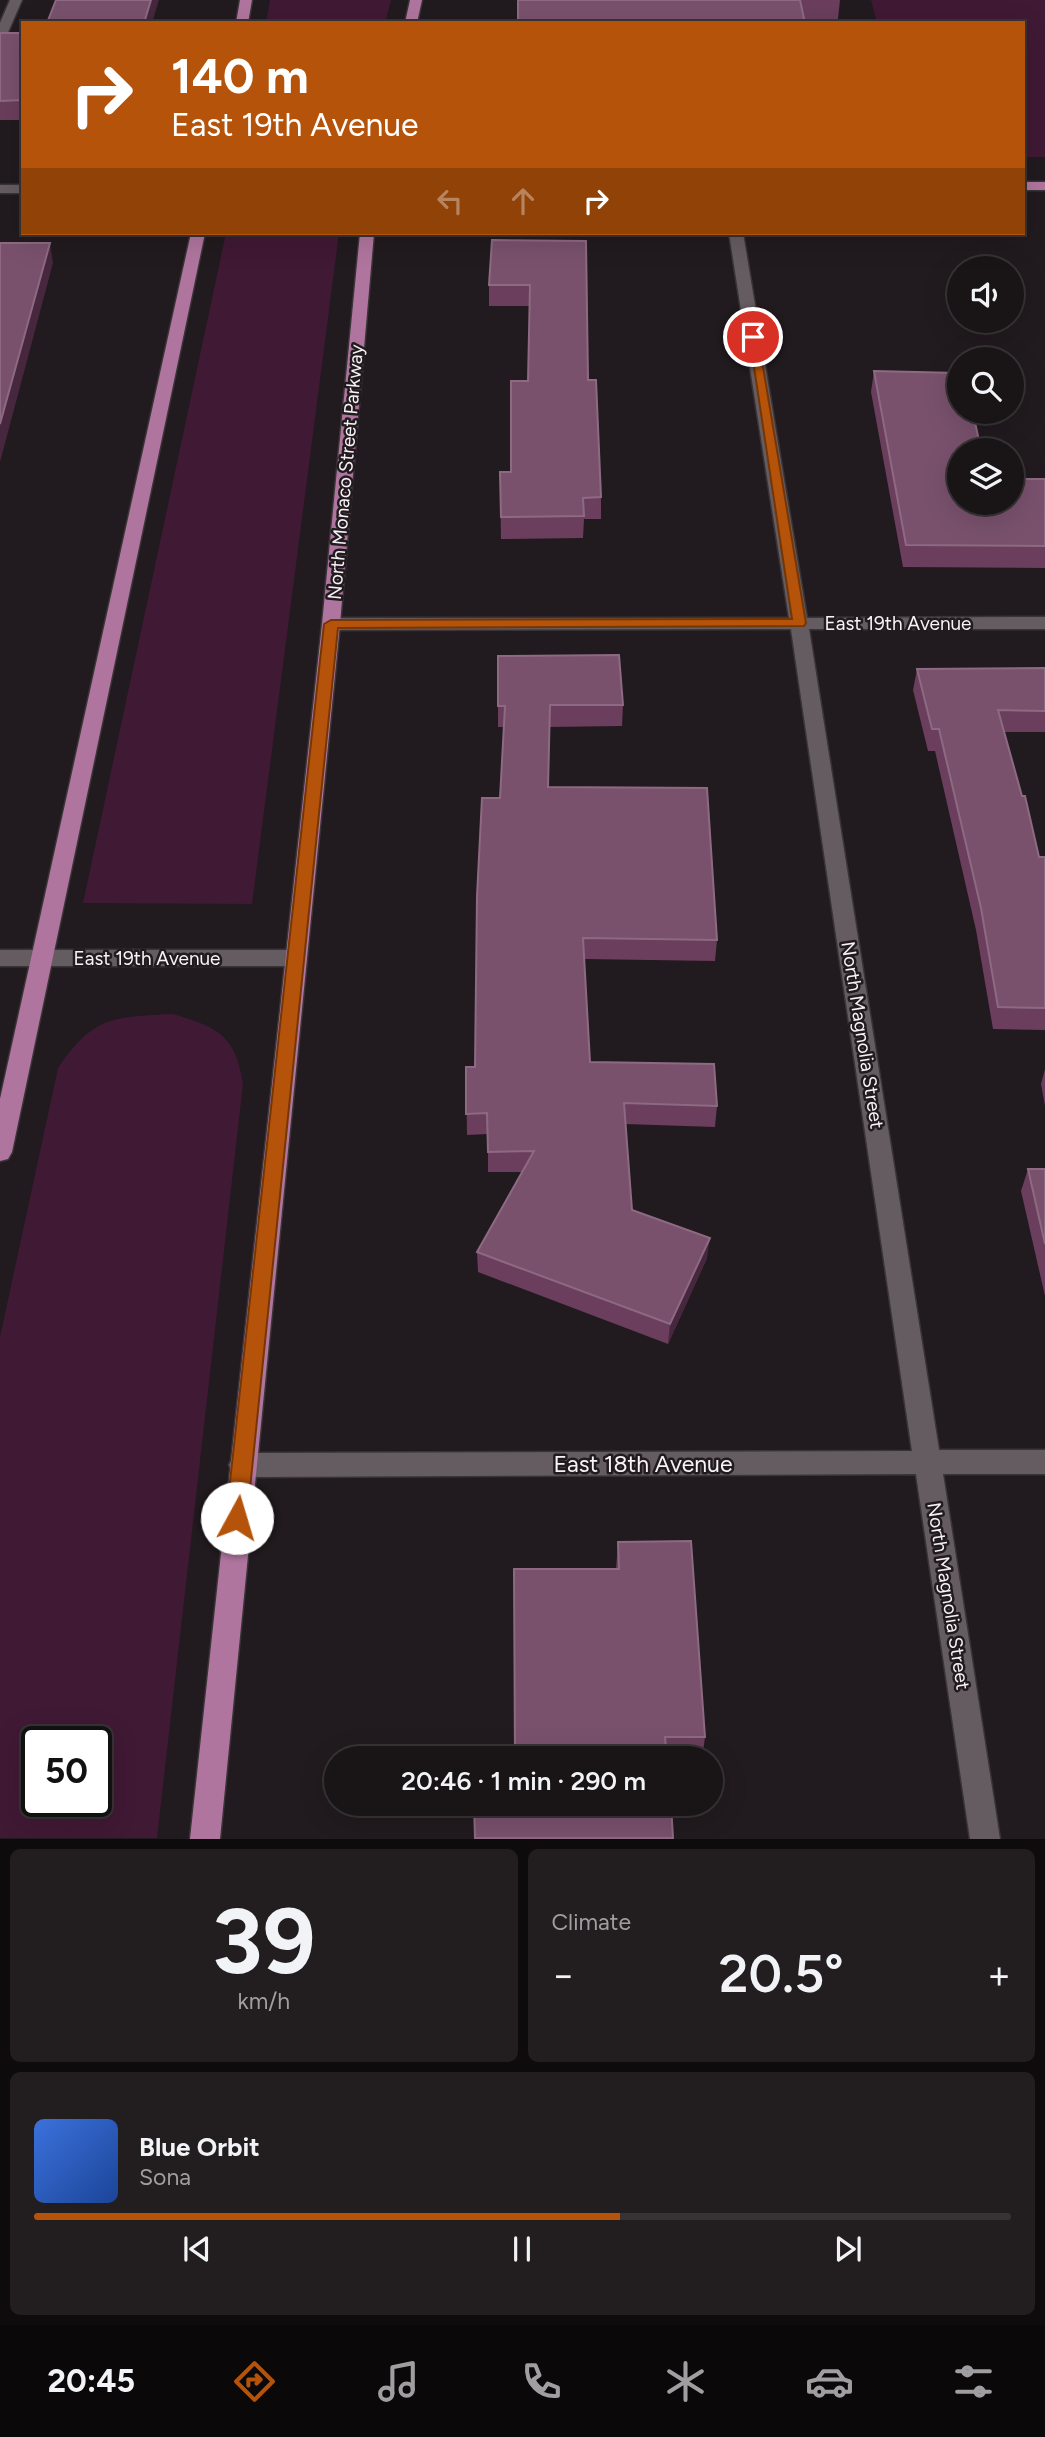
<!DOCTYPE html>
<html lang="en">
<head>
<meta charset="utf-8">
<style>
	:root { --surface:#191416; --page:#221d1f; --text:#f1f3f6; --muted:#9f9ea1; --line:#373335; --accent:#b45309 }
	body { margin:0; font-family:Figtree,sans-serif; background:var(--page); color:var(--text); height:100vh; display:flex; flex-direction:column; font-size:26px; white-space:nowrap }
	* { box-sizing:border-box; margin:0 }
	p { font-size:23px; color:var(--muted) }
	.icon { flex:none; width:38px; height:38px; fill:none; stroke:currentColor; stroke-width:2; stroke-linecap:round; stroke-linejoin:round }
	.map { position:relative; height:1839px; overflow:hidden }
	.details { display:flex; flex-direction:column; gap:10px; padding:10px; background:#0e0b0c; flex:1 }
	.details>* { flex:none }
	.guide { position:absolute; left:21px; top:21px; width:1004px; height:214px; border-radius:0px; box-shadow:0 7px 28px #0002,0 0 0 2px var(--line); background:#b45309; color:#fff; overflow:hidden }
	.controls { position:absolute; left:947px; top:256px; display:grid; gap:14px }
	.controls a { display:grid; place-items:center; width:77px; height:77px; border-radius:50%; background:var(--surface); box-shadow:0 7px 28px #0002,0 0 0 2px var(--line); font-size:35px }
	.speed { position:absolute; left:21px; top:1726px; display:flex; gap:14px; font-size:35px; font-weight:700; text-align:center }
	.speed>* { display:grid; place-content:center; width:91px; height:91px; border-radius:50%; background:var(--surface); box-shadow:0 7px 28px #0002,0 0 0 2px var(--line); line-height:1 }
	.speed .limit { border:4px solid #111; border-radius:10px; background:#fff; color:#111 }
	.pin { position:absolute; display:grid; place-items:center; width:60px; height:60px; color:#fff; margin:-30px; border:4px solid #fff; border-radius:50%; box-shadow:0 2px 7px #0007 }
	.me { position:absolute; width:77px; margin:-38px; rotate:6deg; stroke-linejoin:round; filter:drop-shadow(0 0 5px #0008) }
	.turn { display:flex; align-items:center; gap:24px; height:147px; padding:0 35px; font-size:32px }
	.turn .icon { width:91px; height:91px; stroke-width:2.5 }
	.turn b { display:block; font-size:49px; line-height:60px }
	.lanes { display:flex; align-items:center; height:66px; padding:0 35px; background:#0003; justify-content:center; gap:35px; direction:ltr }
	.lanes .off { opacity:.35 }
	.big { font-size:52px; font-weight:600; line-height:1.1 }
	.details .card { flex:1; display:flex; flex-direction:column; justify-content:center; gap:10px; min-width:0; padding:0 24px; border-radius:10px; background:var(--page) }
	.details .dial { align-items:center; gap:0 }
	.dial b { font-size:91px; line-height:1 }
	.song { display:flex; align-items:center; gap:21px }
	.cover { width:84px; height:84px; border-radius:10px; background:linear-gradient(135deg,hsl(220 70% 55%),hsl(220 70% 35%)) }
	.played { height:7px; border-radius:4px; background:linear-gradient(90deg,var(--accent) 60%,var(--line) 60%) }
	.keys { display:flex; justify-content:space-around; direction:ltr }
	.heat { display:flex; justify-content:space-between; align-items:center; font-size:38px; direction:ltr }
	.details .tiles { flex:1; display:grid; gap:10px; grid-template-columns:1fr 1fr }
	.card:last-child { grid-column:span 2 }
	.trip { position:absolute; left:324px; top:1746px; width:399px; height:70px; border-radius:35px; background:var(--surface); box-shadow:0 7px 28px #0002,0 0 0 2px var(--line); font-weight:600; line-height:70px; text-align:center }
	.dock { display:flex; height:112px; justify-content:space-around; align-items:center; background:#0a0809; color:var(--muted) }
	.dock .icon { width:49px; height:49px }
	.dock .on { color:var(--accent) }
	.dock b { font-size:32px; color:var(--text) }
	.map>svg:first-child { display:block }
	.green { fill:#401935; fill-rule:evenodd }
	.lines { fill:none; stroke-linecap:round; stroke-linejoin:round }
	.minor-casing { stroke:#393437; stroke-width:3 }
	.major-casing { stroke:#393437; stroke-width:3 }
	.minor { fill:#655c62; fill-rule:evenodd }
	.major { fill:#b0759e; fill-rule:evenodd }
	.wall { fill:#6a3e5c }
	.shaded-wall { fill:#46273d }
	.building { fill:#79516d; stroke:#8d6a82; stroke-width:2 }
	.route { fill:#b45309; stroke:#753606; stroke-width:2 }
	.labels { text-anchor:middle; stroke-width:5; stroke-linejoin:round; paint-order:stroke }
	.street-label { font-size:19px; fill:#f7f2f5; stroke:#211a1e }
	.near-street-label { font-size:23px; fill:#f7f2f5; stroke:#211a1e }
</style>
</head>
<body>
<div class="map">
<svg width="1045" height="1839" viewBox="0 0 1045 1839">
	<rect width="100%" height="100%" fill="#211a1e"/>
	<!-- green -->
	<g class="green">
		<path d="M270,0H391L385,23H266Z"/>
		<path d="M871,0H1045V157H1024V23H877Z"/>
		<path d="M226,233H339L252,904L83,903Z"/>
		<path d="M173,1014C217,1027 236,1035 243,1084L157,1838H0V1337L58,1068C93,1016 113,1017 173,1014ZM96,1741V1801H37V1741Z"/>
	</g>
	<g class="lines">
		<!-- minor casing -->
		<g class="minor-casing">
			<g id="minor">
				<path d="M10,0H22L6,37L0,41V23Z"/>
				<rect x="0" y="185" width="23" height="8"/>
				<path d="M729,233H743L807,618L1045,617V629H809L939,1450H1045V1474H943L1000,1839H970L916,1474L242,1477L233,1473L229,1465L233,1457L242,1453L912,1451L791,629L331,630L322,624L331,618H789Z"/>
				<path d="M0,950H295L303,952L306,958L303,964L295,966H0Z"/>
			</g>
		</g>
		<!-- major casing -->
		<g class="major-casing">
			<g id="major">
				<path d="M240,0H252L248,23H236Z"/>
				<path d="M410,0H422L417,23H405Z"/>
				<rect x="1024" y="182" width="21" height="8"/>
				<path d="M191,233H205L12,1152L8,1159L0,1161V1099Z"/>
				<path d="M360,233H374L340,624L220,1839H190L322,624Z"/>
			</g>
		</g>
		<!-- minor -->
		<use href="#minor" class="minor"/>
		<!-- major -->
		<use href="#major" class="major"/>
	</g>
	<!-- wall -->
	<g class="wall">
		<path d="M518,0H840L838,19H804Z"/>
		<rect x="0" y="33" width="23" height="87"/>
		<path d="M586,241L588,380L601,497V519H584L583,538L501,539L500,472H511L528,381L530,306H489V285Z"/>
		<path d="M874,371L959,502L1045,479V568L903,567L871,392Z"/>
		<path d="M498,656L623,705L622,726L549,727L548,787L717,940L715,961L584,959L590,1062L717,1106L715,1127L625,1124L632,1210L707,1258L668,1344L478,1272L477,1252L522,1172H488V1134L467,1135L466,1067H475L500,798L504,727H498Z"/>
		<path d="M1045,668V732H1004L1039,857H1045V1030L993,1029L976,930L935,751H928L913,690L917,669Z"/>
		<path d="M1045,1069V1106L1041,1084Z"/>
		<path d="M1028,1169H1045V1296L1021,1191Z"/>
		<path d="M618,1542L705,1737L702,1759H515L616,1569Z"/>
	</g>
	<!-- shaded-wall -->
	<g class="shaded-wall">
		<path d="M151,0H159L152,23H144Z"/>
		<path d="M50,243L53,263L0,462V424Z"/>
		<path d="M710,1238L707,1258L668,1344L670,1324Z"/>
	</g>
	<!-- building -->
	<g class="building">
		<path d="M56,0H151L144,23H47Z"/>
		<path d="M518,0H800L805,23H518Z"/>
		<path d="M0,33H23V100L0,101Z"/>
		<path d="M492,240L586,241L588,380H596L601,497L583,498L584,516L501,517L500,472H511V381H528L530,285H489Z"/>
		<path d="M0,243H50L0,424Z"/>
		<path d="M874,371L958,373L959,378V411H966L969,422H975L981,450H959V502H1012V479H1045V546L906,545Z"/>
		<path d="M619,655L623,705H550L548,787L707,788L717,940L583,938L590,1062L714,1064L717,1106L624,1103L632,1210L710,1238L670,1324L477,1252L534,1151L488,1152L487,1113L466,1114V1067H475L477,896L482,798H500L505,706H498V656Z"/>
		<path d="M1045,668V711L998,710L1022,796H1025L1039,857H1045V1008L998,1007L981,908L939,729H932L917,669Z"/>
		<path d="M1028,1169H1045V1244Z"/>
		<path d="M691,1541L705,1737H665L667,1759H515L514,1569H619L618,1542Z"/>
		<path d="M474,1804H671L673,1838H475Z"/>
	</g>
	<!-- route -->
	<path class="route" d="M749,334L758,337L806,623L804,626L338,628L247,1518L244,1525L237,1528L229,1525L226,1518L324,624L331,620L792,619Z"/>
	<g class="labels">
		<!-- street labels -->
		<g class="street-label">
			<text transform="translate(345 472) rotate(-85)" y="7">North Monaco Street Parkway</text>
			<text x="898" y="630">East 19th Avenue</text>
			<text x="147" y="965">East 19th Avenue</text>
			<text transform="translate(863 1035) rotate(81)" y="7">North Magnolia Street</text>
			<text transform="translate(949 1596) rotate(81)" y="7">North Magnolia Street</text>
		</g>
		<!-- near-street labels -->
		<g class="near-street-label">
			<text x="643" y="1472">East 18th Avenue</text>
		</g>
	</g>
</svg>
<div class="controls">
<a><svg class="icon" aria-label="sound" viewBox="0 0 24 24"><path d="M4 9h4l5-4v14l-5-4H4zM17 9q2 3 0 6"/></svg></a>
<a><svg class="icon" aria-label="search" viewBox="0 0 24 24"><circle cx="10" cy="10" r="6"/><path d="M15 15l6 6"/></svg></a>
<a><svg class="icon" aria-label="layers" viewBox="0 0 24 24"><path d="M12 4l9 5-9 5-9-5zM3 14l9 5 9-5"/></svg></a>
</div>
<div class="speed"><div class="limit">50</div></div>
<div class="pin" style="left:753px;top:337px;background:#d93025"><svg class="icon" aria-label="arrive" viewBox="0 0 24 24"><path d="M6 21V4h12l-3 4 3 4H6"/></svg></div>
<svg class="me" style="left:237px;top:1518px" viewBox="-20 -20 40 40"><circle r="19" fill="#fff"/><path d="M0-13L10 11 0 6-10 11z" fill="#b45309"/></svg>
<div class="trip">20:46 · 1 min · 290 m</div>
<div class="guide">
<div class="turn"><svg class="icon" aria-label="right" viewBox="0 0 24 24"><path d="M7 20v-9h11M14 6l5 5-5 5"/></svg><div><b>140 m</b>East 19th Avenue</div></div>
<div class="lanes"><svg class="icon off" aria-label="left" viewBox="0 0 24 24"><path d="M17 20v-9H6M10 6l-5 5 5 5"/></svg><svg class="icon off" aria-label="ahead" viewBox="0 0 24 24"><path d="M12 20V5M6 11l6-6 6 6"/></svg><svg class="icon" aria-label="right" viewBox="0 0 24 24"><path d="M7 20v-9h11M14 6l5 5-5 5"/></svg></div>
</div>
</div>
<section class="details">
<div class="tiles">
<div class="card dial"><b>39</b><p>km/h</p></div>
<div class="card"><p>Climate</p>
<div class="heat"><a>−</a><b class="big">20.5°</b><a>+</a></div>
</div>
<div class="card">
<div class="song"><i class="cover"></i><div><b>Blue Orbit</b><p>Sona</p></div></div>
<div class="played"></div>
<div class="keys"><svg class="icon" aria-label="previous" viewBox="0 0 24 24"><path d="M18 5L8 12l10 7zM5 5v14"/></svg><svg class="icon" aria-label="pause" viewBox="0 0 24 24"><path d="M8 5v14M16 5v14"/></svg><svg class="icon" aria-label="next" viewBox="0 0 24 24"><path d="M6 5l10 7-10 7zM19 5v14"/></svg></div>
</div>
</div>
</section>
<nav class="dock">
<b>20:45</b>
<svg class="icon on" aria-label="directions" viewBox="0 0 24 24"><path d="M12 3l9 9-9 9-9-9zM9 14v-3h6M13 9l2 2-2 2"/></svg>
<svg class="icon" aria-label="music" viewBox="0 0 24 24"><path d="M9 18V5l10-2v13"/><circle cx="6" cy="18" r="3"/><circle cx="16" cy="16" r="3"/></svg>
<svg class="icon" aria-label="phone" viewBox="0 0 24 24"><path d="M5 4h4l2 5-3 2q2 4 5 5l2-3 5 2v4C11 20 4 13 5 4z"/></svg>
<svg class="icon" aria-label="climate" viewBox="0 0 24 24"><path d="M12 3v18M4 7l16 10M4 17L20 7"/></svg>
<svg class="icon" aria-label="car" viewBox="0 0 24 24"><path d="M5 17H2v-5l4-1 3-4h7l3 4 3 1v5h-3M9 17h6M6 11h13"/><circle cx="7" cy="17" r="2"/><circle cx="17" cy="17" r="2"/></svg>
<svg class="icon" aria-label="filters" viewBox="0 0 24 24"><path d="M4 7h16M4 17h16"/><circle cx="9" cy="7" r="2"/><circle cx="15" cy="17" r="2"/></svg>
</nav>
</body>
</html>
